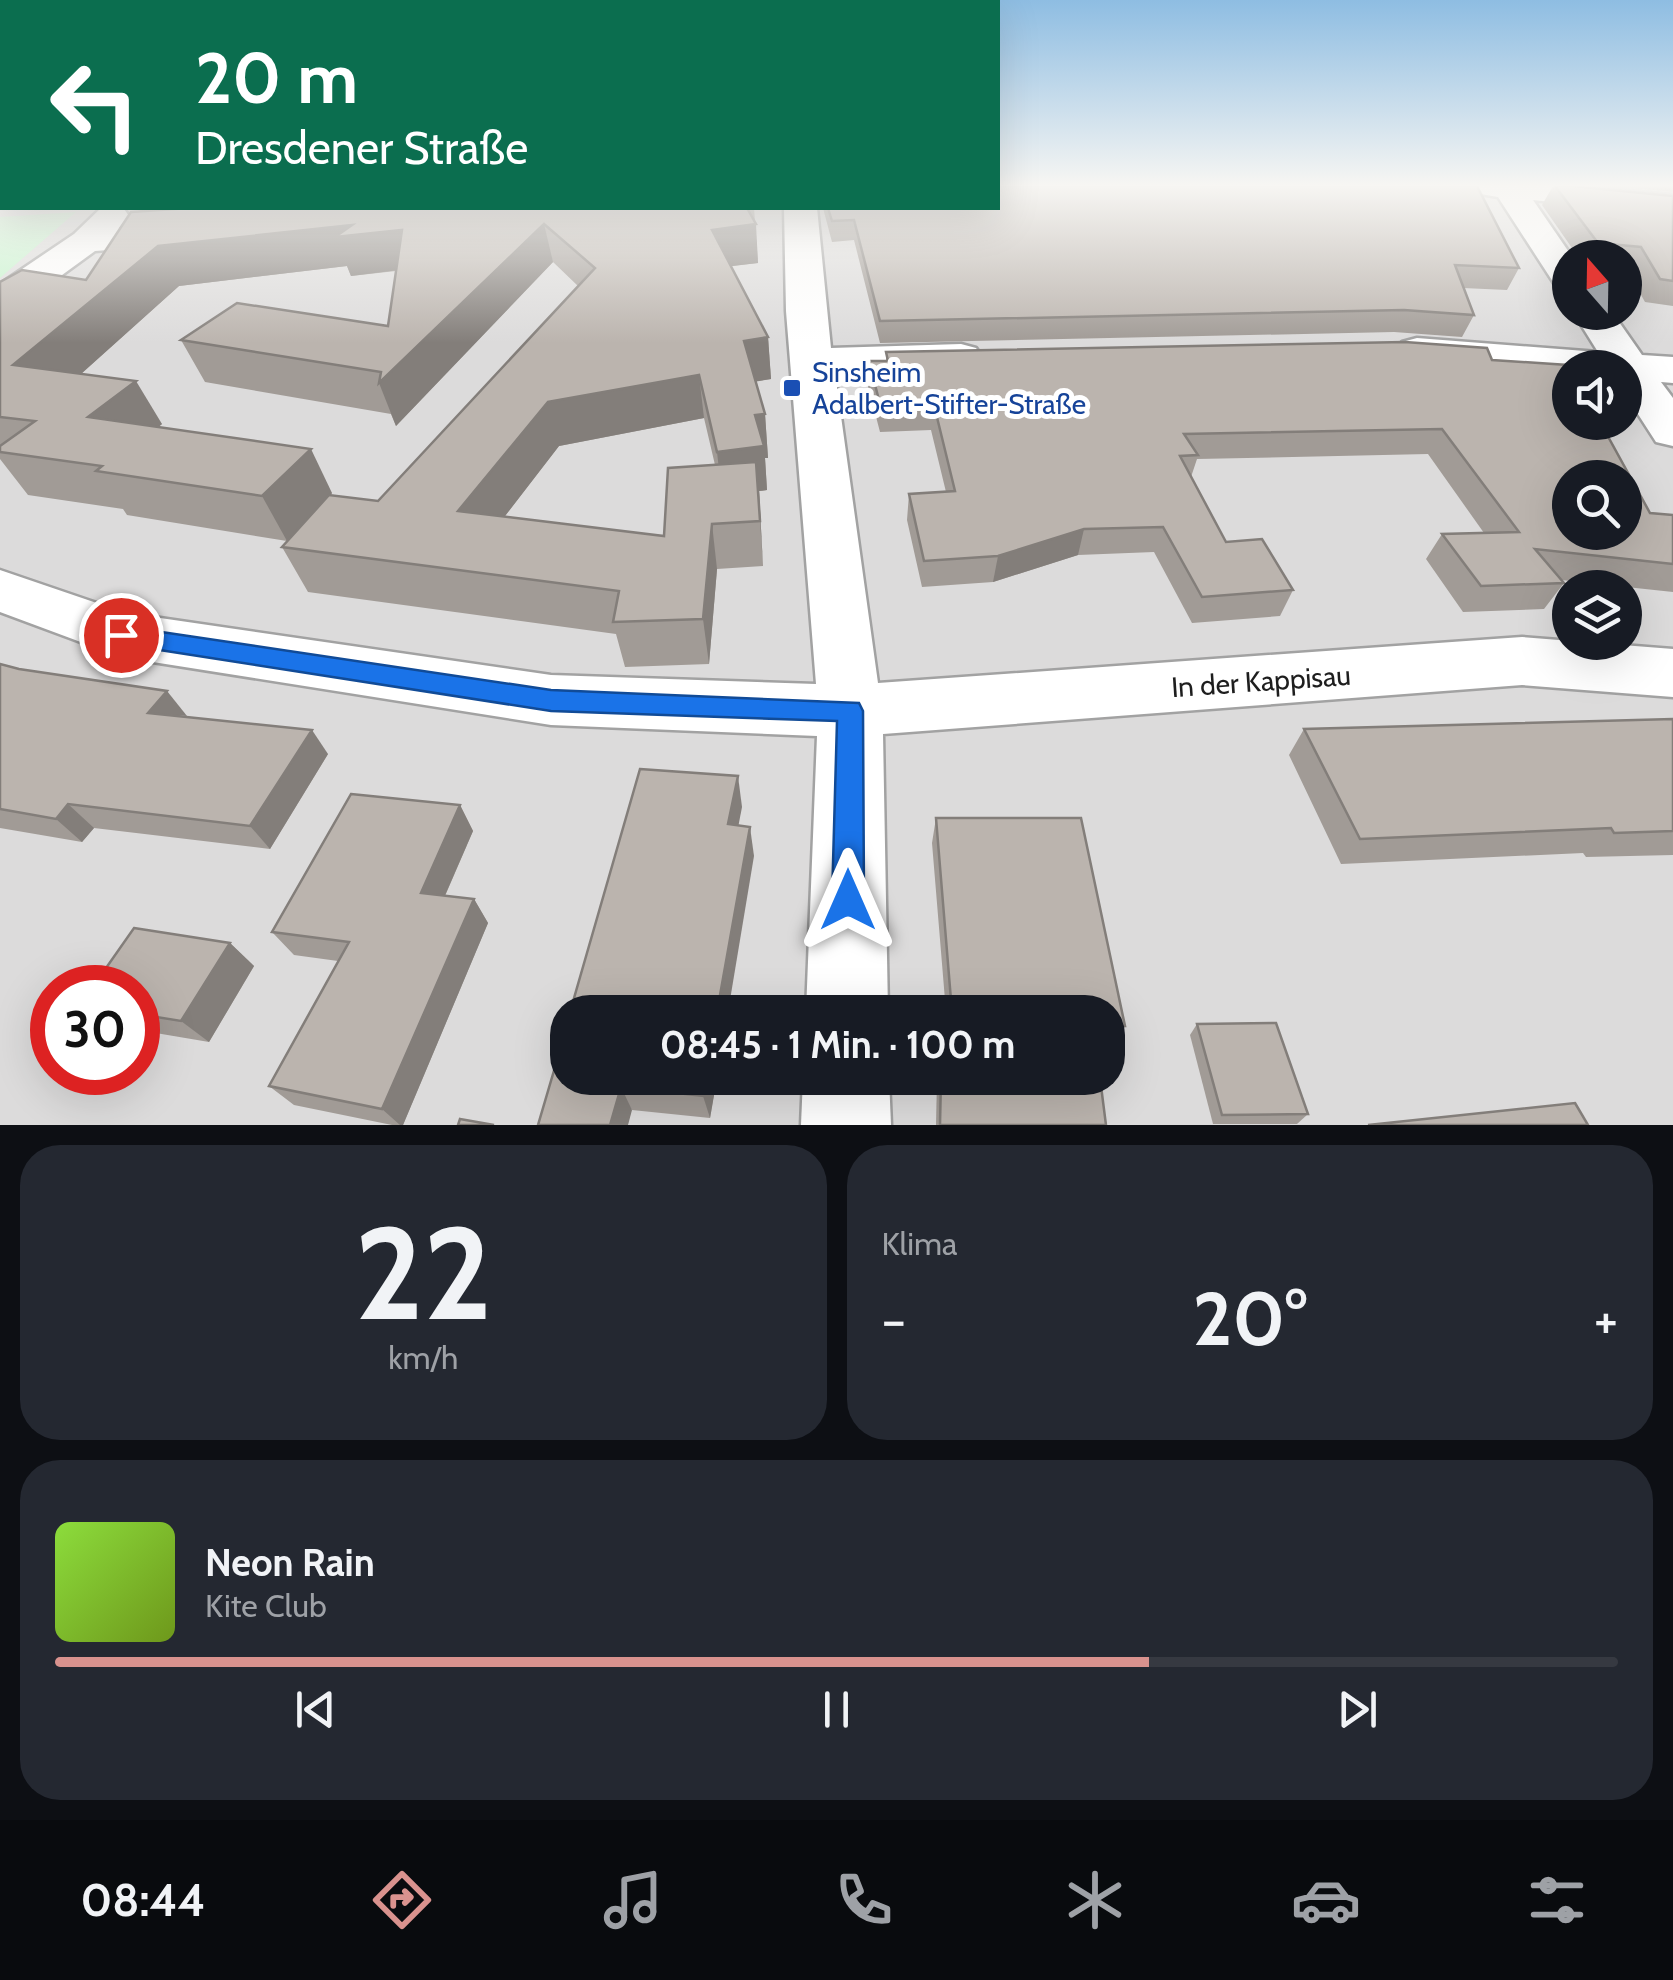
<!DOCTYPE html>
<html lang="de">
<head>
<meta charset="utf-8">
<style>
	:root { --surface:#171b24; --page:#242831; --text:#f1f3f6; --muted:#9ea1a6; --line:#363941; --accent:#d9928e }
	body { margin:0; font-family:Cabin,sans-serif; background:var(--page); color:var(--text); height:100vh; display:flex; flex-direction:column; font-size:38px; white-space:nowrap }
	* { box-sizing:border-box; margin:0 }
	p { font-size:32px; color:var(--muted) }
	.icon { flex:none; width:55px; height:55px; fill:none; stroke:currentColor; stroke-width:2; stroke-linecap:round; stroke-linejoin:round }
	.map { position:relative; height:1125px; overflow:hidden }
	.panel { display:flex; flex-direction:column; gap:20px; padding:20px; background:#0d0f14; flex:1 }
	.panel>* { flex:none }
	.banner { position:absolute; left:0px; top:0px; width:1000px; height:210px; box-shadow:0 10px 40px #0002; background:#0b6e4f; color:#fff; overflow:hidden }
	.needle { width:65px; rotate:340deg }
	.fabs { position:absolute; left:1552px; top:240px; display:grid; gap:20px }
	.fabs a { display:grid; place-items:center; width:90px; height:90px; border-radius:50%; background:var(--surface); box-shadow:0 10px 40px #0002; font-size:50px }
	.speed { position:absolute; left:30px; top:965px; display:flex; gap:20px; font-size:50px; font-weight:700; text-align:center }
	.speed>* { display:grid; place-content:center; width:130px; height:130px; border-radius:50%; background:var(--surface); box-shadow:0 10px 40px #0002; line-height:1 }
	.speed .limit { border:15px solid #d22; background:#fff; color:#111 }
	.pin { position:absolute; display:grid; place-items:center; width:85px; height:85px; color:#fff; margin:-42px; border:5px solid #fff; border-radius:50%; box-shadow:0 2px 10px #0007 }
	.me { position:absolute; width:110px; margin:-55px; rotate:0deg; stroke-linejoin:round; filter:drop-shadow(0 0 8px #0008) }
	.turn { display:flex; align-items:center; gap:35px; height:210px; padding:0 30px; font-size:45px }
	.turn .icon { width:130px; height:130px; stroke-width:2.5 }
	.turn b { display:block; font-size:70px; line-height:85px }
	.big { font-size:75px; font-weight:700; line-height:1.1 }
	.panel .widget { flex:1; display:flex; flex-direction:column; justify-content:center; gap:15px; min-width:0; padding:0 35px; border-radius:40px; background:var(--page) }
	.panel .dial { align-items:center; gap:0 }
	.dial b { font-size:130px; line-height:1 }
	.song { display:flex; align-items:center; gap:30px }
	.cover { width:120px; height:120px; border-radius:15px; background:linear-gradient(135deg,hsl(90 70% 55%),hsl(80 70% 35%)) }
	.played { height:10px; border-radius:5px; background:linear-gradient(90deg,var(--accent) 70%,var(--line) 70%) }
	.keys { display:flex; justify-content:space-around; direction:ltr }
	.heat { display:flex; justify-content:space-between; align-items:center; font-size:55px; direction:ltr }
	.panel .tiles { flex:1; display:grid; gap:20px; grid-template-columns:1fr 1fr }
	.widget:last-child { grid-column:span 2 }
	.trip { position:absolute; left:550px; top:995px; width:575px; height:100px; border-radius:40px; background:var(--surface); box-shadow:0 10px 40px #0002; font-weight:700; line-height:100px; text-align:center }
	.dock { display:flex; height:160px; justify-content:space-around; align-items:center; background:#090b0e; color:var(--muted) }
	.dock .icon { width:70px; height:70px }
	.dock .active { color:var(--accent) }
	.dock b { font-size:45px; color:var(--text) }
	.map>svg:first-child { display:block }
	.residential { fill:#dcdbdb; fill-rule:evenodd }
	.park { fill:#c4f5cc }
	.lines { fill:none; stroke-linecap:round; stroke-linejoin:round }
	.street-casing { stroke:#a2a2a2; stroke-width:5 }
	.street { fill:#fff; fill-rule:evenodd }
	.wall { fill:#a19b96; fill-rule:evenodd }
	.shaded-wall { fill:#837e7a }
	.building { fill:#bbb4ae; stroke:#837e7a; stroke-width:2.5; fill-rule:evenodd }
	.route { fill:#1a73e8; stroke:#114b97; stroke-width:2.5 }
	.transit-dot { fill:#1a4fb4; stroke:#fff; stroke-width:4 }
	.labels { text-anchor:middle; stroke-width:10; stroke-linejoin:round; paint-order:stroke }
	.transit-label { font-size:28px; fill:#164399; stroke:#fff; text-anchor:start }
	.street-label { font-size:28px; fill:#1e1e1e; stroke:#fff }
</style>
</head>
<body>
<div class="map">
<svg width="1673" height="1125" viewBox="0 0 1673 1125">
	<rect width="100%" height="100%" fill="#eeebe4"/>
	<!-- residential -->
	<path class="residential" d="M0,186L2,208H998V186H1673V1125H0ZM1570,258H1625V312H1570ZM1570,368H1625V422H1570ZM1570,478H1625V532H1570ZM1570,588H1625V642H1570ZM52,988H138V1072H52ZM568,1012H1108V1078H568Z"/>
	<!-- park -->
	<path class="park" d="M76,212L0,278V217Z"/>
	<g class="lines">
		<!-- street casing -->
		<g class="street-casing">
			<g id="street">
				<path d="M1470,186H1578L1673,195V215L1533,200L1573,258H1570V291L1557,288L1498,197L1475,193Z"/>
				<path d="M784,208H817L831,348L961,344L976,348L982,357L976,366L961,370L835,373L878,683L1522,637L1673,649V697L1522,685L883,734L888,1012H806L817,736L551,725L121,657L0,612V570L126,613L551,675L816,684L786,311Z"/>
				<path d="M100,209H124L129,216L119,228L188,224L200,227L205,234L200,241L188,244L95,251L14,310L0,314V284L74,234Z"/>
				<path d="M1573,312H1612L1642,355L1673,357V383L1661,382L1673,398V446L1656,442L1625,394V368H1570V375L1417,364L1402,360L1396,351L1402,342L1417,338L1598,352Z"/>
				<path d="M803,1078H889L891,1125H801Z"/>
			</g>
		</g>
		<!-- street -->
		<use href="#street" class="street"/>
	</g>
	<!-- wall -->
	<g class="wall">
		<path d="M1553,186H1571L1673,196V306L1645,302L1627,270H1625V258H1579L1542,205Z"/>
		<path d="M1610,186H1673V192Z"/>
		<path d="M162,208H754L758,263L731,266L768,337L771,379L756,381L765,414L768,458H765L767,490L759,491L763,566L717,569L709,664L625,667L616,634L308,592L282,547L304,523L287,541L127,515L123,509L28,495L0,459V282L86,280L163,209ZM553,262L578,286L378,501L331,495L332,493L158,427L162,424L81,374L179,286L347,266L351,276L396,271L388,326L181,340L205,382L391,414L396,426ZM704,418L715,465L664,536L505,516L559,446Z"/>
		<path d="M823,208H998L1519,268L1507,290L1463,288L1474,315L1462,337L1394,332L880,343L854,240L832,242Z"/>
		<path d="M886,352L1492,360L1650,513L1673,515V592L1561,580L1564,583L1544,609L1463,612L1426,559L1442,534L1484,533L1428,454L1197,459L1191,477L1226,542L1293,590L1280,616L1192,623L1154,552L1078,555L993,582L922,587L907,520L909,494L946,492L931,430L880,432L868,386L869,361H886Z"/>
		<path d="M0,664L186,717L328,754L270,849L94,828L82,842L0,828Z"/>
		<path d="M1673,719V855L1586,857L1583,853L1341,864L1289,755L1304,729Z"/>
		<path d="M460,805L473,831L445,896L474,899L488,923L403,1125H392L294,1105L269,1086L338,961L294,955L272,932Z"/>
		<path d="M936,818L1125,1026L1113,1047H1108V1012H946L932,843Z"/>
		<path d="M230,943L254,966L209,1042L138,1030V988Z"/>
		<path d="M568,1023L717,1078L710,1118L632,1110Z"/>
		<path d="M1197,1024L1308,1114L1297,1124H1213L1190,1035Z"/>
		<path d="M937,1078H1100L1106,1125H936Z"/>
	</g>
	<!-- shaded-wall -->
	<g class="shaded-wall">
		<path d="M544,224L553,262L396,426L379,383Z"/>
		<path d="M756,224L758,263L716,268L712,230Z"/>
		<path d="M352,225L402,230L415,268L351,276L347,266L179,286L43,408L13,365L158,246Z"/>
		<path d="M768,337L771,379L747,383L744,341Z"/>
		<path d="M699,375L704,418L559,446L475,555L458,511L548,402Z"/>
		<path d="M136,381L162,424L117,461L88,417Z"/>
		<path d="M765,414L768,458H765L767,490L759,491L763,566L758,491L722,496L717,452L755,415Z"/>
		<path d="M311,449L332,493L287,541L262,496Z"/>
		<path d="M712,524L717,569L709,664L703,619Z"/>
		<path d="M1084,529L1078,555L993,582L998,556Z"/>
		<path d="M167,691L187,716L148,713Z"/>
		<path d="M312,730L328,754L270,849L250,826Z"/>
		<path d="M738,776L742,807L733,854L728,824Z"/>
		<path d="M68,804L94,828L82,842L56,819Z"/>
		<path d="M460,805L473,831L436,916L421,893Z"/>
		<path d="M750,827L754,856L728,1012H717Z"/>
		<path d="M474,899L488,923L403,1125H400L382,1109Z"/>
		<path d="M230,943L254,966L209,1042L181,1021Z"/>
		<path d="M706,1078H717L710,1118L703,1096Z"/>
		<path d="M621,1087L632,1110L628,1125H610Z"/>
	</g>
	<!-- building -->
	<g class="building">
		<path d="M998,186H1477L1519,268L1455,265L1474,315L1404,310L880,321L854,220L832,221L828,208H998Z"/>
		<path d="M1555,186H1571L1673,196V281L1660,279L1641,247L1598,243Z"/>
		<path d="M189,208H754H747L756,224L712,230L768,337L744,341L765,414L755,415L764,446L717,452L699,375L548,402L458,511L664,536L668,468L756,462L760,521L712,524L703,619L613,622L619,591L282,547L329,495L378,501L595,268L544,224L379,383L381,372L181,340L237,303L388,326L402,230L335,237L352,225L158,246L13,365L136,381L88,417L311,449L262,496L96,471L102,466L0,452V446L35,421L0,417V282L22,270L86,280L131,212Z"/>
		<path d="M1405,342L1487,348L1492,360L1568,365L1570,368V422H1600L1650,513L1673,515V564L1535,549L1564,583L1481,586L1442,534L1519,532L1442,429L1184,434L1198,455L1180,456L1226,542L1262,539L1293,590L1202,597L1163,527L1084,529L998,556L924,561L909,494L955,491L934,405L881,408L869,361H888L886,352ZM1570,478H1625V532H1570Z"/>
		<path d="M0,664L19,669L167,691L148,713L312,730L250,826L68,804L56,819L0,809Z"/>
		<path d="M1673,719V831L1614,833L1611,828L1360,839L1304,729Z"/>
		<path d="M640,769L738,776L728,824L750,827L717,1012H570Z"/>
		<path d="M351,794L460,805L421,893L474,899L382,1109L269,1086L349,942L272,932Z"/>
		<path d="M936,818H1081L1125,1026H1108V1012H952Z"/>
		<path d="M134,928L230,943L181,1021L138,1014V988H92Z"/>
		<path d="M568,1023V1078H706L703,1096L621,1087L610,1125H538Z"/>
		<path d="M1276,1023L1308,1114L1222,1115L1197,1024Z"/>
		<path d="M941,1078H1100L1106,1125H940Z"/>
		<path d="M1575,1103L1588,1125H1368Z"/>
		<path d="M460,1119L494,1125H458Z"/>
	</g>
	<!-- sky -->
	<linearGradient id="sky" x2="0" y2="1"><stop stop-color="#8ebde2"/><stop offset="0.54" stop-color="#f7f6f3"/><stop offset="1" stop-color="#f7f6f3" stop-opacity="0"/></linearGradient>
	<rect width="1673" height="343" fill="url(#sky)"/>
	<!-- route -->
	<path class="route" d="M121,626L551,690L859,703L863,711L864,900L859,910L848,914L837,910L832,900L837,721L551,711L121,644L112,642L109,635L112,629Z"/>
	<!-- markers -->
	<rect class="transit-dot" x="782" y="378" width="20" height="20" rx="5"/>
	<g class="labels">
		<!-- transit labels -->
		<g class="transit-label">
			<text x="812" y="382">Sinsheim<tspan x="812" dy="32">Adalbert-Stifter-Straße</tspan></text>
		</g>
		<!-- street labels -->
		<g class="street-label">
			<text transform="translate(1261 681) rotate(-4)" y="10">In der Kappisau</text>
		</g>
	</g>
</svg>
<div class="fabs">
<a><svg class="needle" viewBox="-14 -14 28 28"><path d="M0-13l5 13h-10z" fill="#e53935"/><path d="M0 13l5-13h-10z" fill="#9ea1a6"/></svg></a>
<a><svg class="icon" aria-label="sound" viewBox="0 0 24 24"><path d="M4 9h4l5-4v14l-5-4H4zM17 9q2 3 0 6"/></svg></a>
<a><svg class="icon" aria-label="search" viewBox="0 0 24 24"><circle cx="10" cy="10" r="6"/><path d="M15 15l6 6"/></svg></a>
<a><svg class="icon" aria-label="layers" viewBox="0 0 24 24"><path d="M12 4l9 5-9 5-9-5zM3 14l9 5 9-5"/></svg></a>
</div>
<div class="speed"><div class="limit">30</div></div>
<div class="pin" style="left:121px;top:635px;background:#d93025"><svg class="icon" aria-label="arrive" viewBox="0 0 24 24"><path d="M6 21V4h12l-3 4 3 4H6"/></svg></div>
<svg class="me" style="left:848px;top:900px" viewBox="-20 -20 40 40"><path d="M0-17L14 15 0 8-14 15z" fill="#1a73e8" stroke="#fff" stroke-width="4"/></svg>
<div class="trip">08:45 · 1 Min. · 100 m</div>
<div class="banner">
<div class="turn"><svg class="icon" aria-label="left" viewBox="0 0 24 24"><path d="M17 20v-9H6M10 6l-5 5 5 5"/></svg><div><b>20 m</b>Dresdener Straße</div></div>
</div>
</div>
<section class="panel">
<div class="tiles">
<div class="widget dial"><b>22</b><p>km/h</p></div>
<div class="widget"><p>Klima</p>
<div class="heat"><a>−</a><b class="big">20°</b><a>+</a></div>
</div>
<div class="widget">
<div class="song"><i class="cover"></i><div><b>Neon Rain</b><p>Kite Club</p></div></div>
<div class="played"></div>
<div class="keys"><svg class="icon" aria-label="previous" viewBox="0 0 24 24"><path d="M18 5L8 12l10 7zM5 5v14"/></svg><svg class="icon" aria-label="pause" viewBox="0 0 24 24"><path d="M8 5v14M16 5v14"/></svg><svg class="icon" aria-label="next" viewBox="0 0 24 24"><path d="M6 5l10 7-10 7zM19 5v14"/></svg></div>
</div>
</div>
</section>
<nav class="dock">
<b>08:44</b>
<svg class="icon active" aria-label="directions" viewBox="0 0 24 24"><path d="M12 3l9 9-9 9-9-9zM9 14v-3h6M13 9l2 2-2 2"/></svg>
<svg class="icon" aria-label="music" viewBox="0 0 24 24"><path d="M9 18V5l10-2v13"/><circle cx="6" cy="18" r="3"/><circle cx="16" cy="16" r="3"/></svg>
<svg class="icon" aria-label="phone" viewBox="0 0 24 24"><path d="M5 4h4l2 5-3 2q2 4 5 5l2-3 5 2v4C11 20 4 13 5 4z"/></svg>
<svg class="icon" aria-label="climate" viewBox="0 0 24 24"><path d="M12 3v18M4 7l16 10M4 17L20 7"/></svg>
<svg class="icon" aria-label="car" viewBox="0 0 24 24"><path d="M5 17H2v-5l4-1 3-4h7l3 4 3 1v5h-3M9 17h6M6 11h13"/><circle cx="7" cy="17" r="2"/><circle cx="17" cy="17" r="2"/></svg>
<svg class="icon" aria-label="filters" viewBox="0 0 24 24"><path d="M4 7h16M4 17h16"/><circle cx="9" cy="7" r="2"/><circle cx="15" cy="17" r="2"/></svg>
</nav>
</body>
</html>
